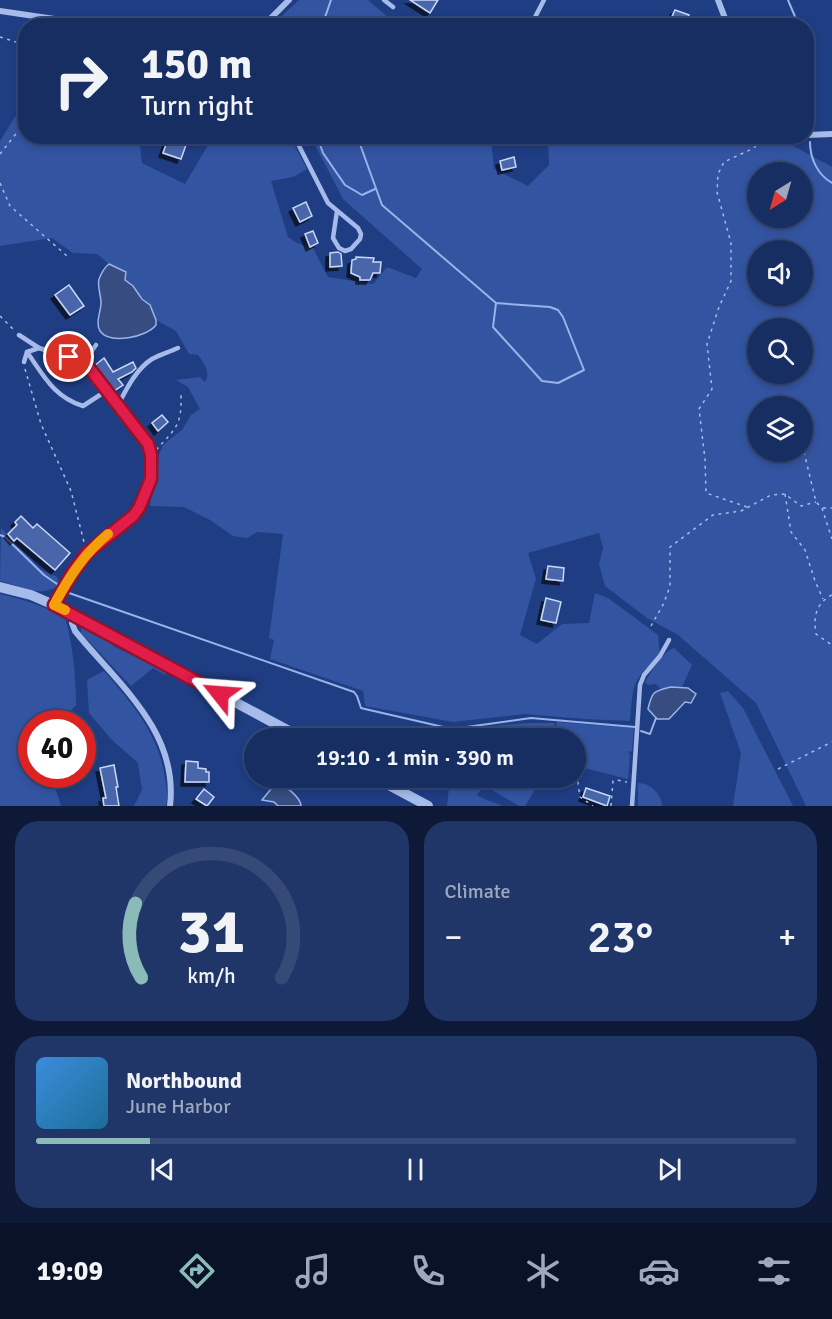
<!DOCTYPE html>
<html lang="en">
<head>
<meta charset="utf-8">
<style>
	:root { --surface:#172e62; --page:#203668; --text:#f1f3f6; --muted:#9ea8be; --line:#364a77; --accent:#8bbbb9 }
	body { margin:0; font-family:Signika,sans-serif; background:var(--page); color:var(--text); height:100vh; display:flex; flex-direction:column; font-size:22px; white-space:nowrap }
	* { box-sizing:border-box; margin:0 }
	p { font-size:20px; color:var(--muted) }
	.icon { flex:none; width:33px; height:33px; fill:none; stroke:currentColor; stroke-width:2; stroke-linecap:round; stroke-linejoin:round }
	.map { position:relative; height:806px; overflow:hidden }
	.drawer { display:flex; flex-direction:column; gap:15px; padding:15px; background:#0d1936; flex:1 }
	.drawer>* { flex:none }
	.guide { position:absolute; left:18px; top:18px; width:796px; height:126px; border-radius:24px; box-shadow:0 3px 9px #0003,0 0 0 2px var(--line); background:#172e62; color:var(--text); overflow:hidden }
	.needle { width:39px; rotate:217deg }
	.tools { position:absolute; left:747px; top:162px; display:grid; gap:12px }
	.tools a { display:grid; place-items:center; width:66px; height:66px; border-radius:50%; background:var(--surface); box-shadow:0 3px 9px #0003,0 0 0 2px var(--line); font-size:30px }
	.speed { position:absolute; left:18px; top:710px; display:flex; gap:12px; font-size:30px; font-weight:700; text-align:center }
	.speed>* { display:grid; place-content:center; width:78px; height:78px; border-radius:50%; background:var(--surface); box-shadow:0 3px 9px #0003,0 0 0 2px var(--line); line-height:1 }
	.speed .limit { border:9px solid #d22; background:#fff; color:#111 }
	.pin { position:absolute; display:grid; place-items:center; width:51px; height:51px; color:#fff; margin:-26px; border:3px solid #fff; border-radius:50%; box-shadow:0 2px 6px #0007 }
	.me { position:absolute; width:66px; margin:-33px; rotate:298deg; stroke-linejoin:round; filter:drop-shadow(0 0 4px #0008) }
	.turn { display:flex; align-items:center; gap:21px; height:126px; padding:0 24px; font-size:27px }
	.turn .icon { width:78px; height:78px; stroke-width:2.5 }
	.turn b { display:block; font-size:42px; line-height:51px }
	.big { font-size:45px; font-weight:600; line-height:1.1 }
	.drawer .tile { flex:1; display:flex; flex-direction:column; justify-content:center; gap:9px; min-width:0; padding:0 21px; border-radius:24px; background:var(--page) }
	.drawer .dial { align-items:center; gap:0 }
	.dial svg { height:156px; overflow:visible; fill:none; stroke:var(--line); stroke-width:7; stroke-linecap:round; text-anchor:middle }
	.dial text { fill:var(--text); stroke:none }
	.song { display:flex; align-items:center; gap:18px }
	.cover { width:72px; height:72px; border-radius:9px; background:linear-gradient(135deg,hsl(210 70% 55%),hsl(200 70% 35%)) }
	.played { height:6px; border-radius:3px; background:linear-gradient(90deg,var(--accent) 15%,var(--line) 15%) }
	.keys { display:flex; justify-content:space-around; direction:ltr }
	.heat { display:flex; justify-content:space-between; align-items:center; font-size:33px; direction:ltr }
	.drawer .tiles { flex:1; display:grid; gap:15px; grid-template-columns:1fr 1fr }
	.tile:last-child { grid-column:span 2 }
	.trip { position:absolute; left:244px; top:728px; width:342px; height:60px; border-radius:30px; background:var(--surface); box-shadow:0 3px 9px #0003,0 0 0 2px var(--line); font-weight:600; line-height:60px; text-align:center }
	.dock { display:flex; height:96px; justify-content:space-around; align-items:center; background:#091227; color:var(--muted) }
	.dock .icon { width:42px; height:42px }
	.dock .active { color:var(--accent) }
	.dock b { font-size:27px; color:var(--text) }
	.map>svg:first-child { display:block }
	.green { fill:#3354a1; fill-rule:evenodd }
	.water { fill:#374d81; stroke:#99b4ea; stroke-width:1.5 }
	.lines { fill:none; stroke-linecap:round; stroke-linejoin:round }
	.stream { stroke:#99b4ea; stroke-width:2 }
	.building { fill:#4866ab; stroke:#cad8f7; stroke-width:1.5; filter:url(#shadow) }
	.path { stroke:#a6bbe9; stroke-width:1.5; stroke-dasharray:3 4.5; stroke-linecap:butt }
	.service { stroke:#a6bbe9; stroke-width:4.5 }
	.minor { stroke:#a6bbe9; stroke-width:6 }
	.tertiary { stroke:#a6bbe9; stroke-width:10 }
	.route-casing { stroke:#92132f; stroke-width:15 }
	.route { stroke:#e11d48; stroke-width:10 }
	.slow { stroke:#f59e0b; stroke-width:10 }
</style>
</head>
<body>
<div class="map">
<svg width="832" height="806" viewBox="0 0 832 806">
	<defs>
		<filter id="shadow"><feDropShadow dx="-4" dy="4" stdDeviation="0" flood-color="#0009"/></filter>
	</defs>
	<rect width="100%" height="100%" fill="#1f3d83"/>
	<!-- green -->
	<g class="green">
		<path d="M299,0H368L397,25H272Z"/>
		<path d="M25,101L26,136L139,137L142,163L185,184L208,145L203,137H290L307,169L293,177L271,181L288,237L297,243L313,248L328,277L373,284L387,267L416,278L422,269L343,199L311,137H491L494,169L528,186L549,165L548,137H777L832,167V806H806L756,703L678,635L647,618L605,586L599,564L603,548L599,533L528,553L536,579L520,635L537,644L562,624L589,623L595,593L608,598L658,635L660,656C632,679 633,685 630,721L584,719L525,714L453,722L365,706L363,691L270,659L274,640L269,638L283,534L257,532L247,538L233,536L210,520L184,507L150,506L157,460L163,445L182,430L191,415L200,409L188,387L176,380L200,377L205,382C211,373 204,363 198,355L189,354L176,331L156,320L150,305L125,280L123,270L109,264L97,254L73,253L52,238L0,246V141ZM758,172H802V218H758ZM758,250H802V296H758ZM758,328H802V374H758ZM758,406H802V452H758Z"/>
		<path d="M1,528L40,569L57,577L59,584C45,600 18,585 0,581Z"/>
		<path d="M0,594C23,599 45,606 65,618C73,643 76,679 76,705L60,723H32V774H51L61,806H0Z"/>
		<path d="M84,626L104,637L115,647L166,671L165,675L153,668L131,686L81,633V627Z"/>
		<path d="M674,648L692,665L682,687L662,690L656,684L648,685L645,682C652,671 661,653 674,648Z"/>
		<path d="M104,671C133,705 159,734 165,779C167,788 168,796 166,806H134L142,790L138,763L111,739L89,713L87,680Z"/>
		<path d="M728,691L743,708L793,806H733L741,753L720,693Z"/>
		<path d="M557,722L634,728L632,752L628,751L630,755L628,779L576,766V738H566L569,736L555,732Z"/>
		<path d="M528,723H555L552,738H454L455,729Z"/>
		<path d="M450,777H543L525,806H519L487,787L482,788L477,795C485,801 494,801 502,806H447Z"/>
		<path d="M638,783C650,783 661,793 662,806H638Z"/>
	</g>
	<!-- water -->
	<g class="water">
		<path d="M109,264L126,272L125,280L133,286L142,299L150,305L156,320V325C147,337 110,345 100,331C95,323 101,311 101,303C101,295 97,286 99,279C101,274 105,267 109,264Z"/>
		<path d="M671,687L688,688L696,694L691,703L685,702L669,719H657L648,709C652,691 654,691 671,687Z"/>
		<path d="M282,786C289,788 301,799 301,806H278L274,802L262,800L271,789Z"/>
	</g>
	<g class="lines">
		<!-- stream -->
		<g class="stream">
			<path d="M788,0L799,26"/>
			<path d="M322,26L331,0"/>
			<path d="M807,46L813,68L808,99L809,128"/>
			<path d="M317,136L323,153L345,185L362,195L375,189"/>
			<path d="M357,136L382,205L496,303L550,307L558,310L563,317L584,370L558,383L542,381L493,327L496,303"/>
			<path d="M810,142C810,159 818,175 832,183"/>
			<path d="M0,535L5,537L44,575L57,584"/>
			<path d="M69,593L354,692L357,696L361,708L365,709L452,729L531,718L635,727"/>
			<path d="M641,731L650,734L656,718"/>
		</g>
	</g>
	<!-- building -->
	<g class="building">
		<path d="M410,0H438L430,13Z"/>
		<path d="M675,10L689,15L687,19L704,26H676L669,23Z"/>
		<path d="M168,139L186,145L181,159L163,153Z"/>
		<path d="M514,157L516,167L502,170L500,161Z"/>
		<path d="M306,202L312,216L300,222L293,208Z"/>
		<path d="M313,231L318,243L310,247L305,234Z"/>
		<path d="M338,252L341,254L342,266L330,267V253Z"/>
		<path d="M356,257L374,258L373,262H381L380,273H373L370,280H360V277L351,273L352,260L356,259Z"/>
		<path d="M69,285L84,306L70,315L55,295Z"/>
		<path d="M78,338L82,347L68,353L64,343Z"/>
		<path d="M104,358L113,372L133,362L136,368L132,372L118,379L123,385L114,391L94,366Z"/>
		<path d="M162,415L168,422L158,431L152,423Z"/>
		<path d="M21,516L33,528L37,524L70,553L55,570L17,538L14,541L8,534L17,525L15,522Z"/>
		<path d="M548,566L564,568L563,581L546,579Z"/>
		<path d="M546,598L561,602L556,623L541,620Z"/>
		<path d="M89,731L93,746L82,749V733Z"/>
		<path d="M186,761L198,762V768L206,769V772H209V782H185Z"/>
		<path d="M114,765L118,787H116L119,806H104L103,798H106L100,768Z"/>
		<path d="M586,788L610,796L607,806L583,797Z"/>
		<path d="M204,789L214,797L207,806L196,799Z"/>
	</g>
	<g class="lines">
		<!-- path -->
		<g class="path">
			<path d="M0,37L26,45"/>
			<path d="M0,154L26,121"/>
			<path d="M0,183L10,206L67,256"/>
			<path d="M0,316L15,331"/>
			<path d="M25,369L41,424L71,491L85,546"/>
			<path d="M156,450C177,427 182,425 181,393"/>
			<path d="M804,452L816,502L822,508L832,539"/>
			<path d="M785,494L791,532L805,550L815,581L823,599"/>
			<path d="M747,507L706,493L705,459L699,409L712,389L707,344L719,307L731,281V243L717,192L718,174L724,162L754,148L763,136"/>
			<path d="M823,508H832"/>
			<path d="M832,595C816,603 813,617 816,634L832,645"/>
			<path d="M651,626L664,603L670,586V547L713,515L741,511L771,495L785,494L801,506L816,502"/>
			<path d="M778,769L832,742"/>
			<path d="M576,770L580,771L578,784L580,797L593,806"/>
			<path d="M611,806L613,781L616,780L627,782"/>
		</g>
		<!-- service -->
		<g class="service">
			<path d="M384,0L393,7"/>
			<path d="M533,21L544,0"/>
			<path d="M294,136L328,203L358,228L361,234L360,239L351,249L345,251L339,248L333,238L337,211"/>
			<path d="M19,335L39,348L82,362L91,369L143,436C159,459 153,496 132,516C118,530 99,539 86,554C73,569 63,587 54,605"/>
			<path d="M39,348L27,352C44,376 54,397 83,406L106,391"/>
			<path d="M24,362L27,352"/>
			<path d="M85,365L91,352L96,345"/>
			<path d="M118,405C126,390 136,369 152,359C159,355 169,352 178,348"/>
			<path d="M632,806L640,685L644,675L660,656L669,640"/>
		</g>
		<!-- minor -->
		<g class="minor">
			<path d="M718,0L728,26"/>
			<path d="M0,11L102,26"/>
			<path d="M263,26L289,0"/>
			<path d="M807,135L832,134"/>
			<path d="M75,616L72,623L75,631C117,683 179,731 170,806"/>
		</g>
		<!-- tertiary -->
		<g class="tertiary">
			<path d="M0,587L31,595L54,605L302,738"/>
			<path d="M374,777L428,806"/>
		</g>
	</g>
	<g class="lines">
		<!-- route casing -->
		<g class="route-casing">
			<path id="route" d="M69,357L82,362L90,369L148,444L151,455V479L139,508L133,516L87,553L73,572L54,605L220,694"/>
		</g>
		<!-- route -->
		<use href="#route" class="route"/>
		<!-- slow -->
		<path class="slow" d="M65,610L54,605C69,577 84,554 108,534"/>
	</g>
</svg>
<div class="tools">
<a><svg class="needle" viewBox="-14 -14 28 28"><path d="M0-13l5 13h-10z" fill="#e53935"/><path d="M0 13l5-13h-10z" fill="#9ea8be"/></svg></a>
<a><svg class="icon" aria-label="sound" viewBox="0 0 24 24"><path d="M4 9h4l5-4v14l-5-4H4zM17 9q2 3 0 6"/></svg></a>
<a><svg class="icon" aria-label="search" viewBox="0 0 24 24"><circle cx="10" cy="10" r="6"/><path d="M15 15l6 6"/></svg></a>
<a><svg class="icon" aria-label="layers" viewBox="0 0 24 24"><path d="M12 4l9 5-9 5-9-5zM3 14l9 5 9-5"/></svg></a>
</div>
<div class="speed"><div class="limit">40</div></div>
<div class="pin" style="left:69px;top:357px;background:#d93025"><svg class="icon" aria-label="arrive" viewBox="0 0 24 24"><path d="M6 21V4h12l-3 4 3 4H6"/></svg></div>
<svg class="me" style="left:220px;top:694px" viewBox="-20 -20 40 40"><path d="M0-17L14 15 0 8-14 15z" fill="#e11d48" stroke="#fff" stroke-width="4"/></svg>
<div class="trip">19:10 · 1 min · 390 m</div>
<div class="guide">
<div class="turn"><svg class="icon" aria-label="right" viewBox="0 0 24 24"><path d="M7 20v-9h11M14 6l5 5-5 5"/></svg><div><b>150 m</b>Turn right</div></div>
</div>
</div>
<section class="drawer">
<div class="tiles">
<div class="tile dial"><svg viewBox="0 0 100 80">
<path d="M14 69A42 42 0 1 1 86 69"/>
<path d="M14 69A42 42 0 0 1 11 31" stroke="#8bbbb9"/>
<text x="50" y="56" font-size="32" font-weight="700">31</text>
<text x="50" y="72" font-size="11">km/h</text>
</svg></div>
<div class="tile"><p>Climate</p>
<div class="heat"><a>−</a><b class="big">23°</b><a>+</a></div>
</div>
<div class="tile">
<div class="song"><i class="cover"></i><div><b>Northbound</b><p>June Harbor</p></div></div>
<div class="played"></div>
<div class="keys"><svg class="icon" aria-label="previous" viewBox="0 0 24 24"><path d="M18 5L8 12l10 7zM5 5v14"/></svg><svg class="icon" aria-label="pause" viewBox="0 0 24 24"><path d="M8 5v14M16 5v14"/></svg><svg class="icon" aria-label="next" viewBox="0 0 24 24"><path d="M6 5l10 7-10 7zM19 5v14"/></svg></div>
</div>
</div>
</section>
<nav class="dock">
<b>19:09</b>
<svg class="icon active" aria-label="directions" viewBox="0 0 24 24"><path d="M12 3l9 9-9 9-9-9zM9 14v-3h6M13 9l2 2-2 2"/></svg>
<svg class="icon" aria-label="music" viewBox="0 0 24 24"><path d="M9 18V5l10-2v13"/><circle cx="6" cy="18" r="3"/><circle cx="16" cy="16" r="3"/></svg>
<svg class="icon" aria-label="phone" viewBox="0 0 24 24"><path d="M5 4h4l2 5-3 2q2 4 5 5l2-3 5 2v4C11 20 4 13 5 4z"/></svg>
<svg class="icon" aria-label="climate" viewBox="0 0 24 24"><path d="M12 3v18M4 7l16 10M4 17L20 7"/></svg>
<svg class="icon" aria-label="car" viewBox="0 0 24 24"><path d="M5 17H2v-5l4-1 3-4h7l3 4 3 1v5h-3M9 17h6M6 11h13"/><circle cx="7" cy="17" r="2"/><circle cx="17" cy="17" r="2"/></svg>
<svg class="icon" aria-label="filters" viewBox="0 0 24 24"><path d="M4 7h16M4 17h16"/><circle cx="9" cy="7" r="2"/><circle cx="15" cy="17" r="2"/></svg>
</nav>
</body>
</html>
